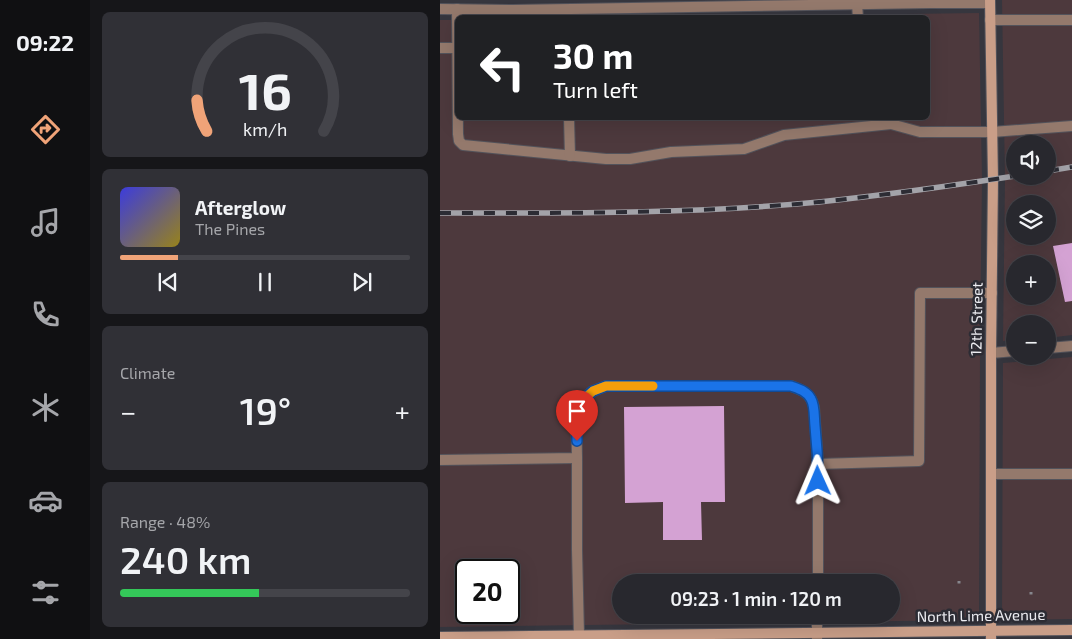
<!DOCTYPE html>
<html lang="en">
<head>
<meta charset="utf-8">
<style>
	:root { --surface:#28282e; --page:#303036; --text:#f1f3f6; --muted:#a5a6aa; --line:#44444a; --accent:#f0a378 }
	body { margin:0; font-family:"Exo 2",sans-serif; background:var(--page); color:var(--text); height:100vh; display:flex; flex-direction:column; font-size:19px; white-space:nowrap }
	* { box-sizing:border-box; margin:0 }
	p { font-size:16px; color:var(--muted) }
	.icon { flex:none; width:28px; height:28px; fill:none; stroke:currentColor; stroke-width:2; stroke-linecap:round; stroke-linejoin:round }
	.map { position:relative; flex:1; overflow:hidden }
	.drawer { display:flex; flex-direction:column; gap:12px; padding:12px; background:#161619; width:350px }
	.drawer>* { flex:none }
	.hud { position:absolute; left:15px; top:15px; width:475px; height:105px; border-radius:8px; box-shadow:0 5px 20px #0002,0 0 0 1px var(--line); background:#202124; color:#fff; overflow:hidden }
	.controls { position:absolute; left:566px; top:135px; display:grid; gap:10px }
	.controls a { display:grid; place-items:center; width:50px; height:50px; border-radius:50%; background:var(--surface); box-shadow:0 5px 20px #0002,0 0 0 1px var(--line); font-size:25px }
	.speed { position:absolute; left:15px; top:559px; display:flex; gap:10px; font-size:25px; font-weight:700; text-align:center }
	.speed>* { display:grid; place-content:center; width:65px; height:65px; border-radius:50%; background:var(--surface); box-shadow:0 5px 20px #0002,0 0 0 1px var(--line); line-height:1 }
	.speed .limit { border:2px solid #111; border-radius:8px; background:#fff; color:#111 }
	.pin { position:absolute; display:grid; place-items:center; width:42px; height:42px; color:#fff; margin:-51px -21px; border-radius:50% 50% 50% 0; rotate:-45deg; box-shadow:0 0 5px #0007 }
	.pin .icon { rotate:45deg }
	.me { position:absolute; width:55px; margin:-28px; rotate:359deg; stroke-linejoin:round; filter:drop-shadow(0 0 4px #0008) }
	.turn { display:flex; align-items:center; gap:18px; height:105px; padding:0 15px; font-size:22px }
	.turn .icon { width:65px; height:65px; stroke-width:2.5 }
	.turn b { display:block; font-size:35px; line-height:42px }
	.big { font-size:38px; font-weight:600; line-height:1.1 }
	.drawer .tile { flex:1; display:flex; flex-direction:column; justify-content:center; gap:8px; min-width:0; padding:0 18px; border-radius:8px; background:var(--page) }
	.drawer .dial { align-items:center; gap:0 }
	.dial svg { height:130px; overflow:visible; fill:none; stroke:var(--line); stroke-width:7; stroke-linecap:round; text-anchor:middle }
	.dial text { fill:var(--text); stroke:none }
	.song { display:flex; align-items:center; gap:15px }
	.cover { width:60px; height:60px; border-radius:8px; background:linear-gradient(135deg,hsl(240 70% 55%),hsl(50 70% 35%)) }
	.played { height:5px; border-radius:2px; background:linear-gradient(90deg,var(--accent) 20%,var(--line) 20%) }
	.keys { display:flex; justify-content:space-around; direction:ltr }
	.heat { display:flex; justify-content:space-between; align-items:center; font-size:28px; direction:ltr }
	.charge { height:8px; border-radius:4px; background:linear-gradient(90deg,#34c759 48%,var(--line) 0) }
	.trip { position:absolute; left:172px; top:574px; width:288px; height:50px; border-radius:25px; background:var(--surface); box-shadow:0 5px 20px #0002,0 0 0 1px var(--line); font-weight:600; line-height:50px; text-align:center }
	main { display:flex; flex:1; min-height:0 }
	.menu { display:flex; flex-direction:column; width:90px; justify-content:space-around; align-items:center; background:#101012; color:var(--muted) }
	.menu .icon { width:35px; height:35px }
	.menu .selected { color:var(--accent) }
	.menu b { font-size:22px; color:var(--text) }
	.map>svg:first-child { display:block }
	.industrial { fill:#4d393d; fill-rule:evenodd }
	.building { fill:#d4a2d3 }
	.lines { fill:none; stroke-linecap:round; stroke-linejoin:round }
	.lane-casing { stroke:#53535b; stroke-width:12 }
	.street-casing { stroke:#53535b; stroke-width:12 }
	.secondary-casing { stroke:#53535b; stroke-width:12 }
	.path { stroke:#86868d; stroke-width:3; stroke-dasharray:2.5 2.5; stroke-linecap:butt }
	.lane { stroke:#94796c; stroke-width:10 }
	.street { stroke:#94796c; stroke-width:10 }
	.secondary { stroke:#c99e88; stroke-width:10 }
	.rail-casing { stroke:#a3a3a9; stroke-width:5.5 }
	.rail { stroke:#2c2c34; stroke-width:4; stroke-dasharray:11; stroke-linecap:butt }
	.route-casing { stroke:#114b97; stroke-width:12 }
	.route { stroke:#1a73e8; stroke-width:9 }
	.slow { stroke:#f59e0b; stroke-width:9 }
	.labels { text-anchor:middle; stroke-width:5; stroke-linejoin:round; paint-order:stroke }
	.street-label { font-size:15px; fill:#ededf2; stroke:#2c2c34 }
</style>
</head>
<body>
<main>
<nav class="menu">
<b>09:22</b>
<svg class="icon selected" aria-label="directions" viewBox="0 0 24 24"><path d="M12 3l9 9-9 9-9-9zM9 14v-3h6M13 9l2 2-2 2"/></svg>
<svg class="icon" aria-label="music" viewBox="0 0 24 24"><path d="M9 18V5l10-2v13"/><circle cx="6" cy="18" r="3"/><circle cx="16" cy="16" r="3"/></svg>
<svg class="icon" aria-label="phone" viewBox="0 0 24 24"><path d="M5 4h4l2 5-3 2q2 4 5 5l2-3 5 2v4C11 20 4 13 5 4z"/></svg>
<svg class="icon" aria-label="climate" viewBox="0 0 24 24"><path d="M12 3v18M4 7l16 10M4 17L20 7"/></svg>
<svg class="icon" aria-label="car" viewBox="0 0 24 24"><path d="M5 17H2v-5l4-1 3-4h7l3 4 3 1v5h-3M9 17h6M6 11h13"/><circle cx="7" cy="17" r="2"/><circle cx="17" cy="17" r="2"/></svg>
<svg class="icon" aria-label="filters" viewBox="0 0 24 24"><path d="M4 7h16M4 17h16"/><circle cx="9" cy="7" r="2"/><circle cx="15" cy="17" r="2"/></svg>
</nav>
<section class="drawer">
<div class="tile dial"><svg viewBox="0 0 100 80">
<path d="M14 69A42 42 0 1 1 86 69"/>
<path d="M14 69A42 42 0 0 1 8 50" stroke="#f0a378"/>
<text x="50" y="56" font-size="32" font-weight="700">16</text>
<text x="50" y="72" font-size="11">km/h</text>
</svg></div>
<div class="tile">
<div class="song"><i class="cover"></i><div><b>Afterglow</b><p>The Pines</p></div></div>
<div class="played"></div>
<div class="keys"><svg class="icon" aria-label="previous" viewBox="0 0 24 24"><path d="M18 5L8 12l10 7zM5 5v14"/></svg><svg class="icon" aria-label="pause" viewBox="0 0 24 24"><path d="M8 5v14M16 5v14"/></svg><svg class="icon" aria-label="next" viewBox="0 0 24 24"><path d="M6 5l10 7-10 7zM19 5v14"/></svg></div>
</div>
<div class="tile"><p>Climate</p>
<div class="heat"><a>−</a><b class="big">19°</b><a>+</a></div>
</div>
<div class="tile"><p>Range · 48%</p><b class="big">240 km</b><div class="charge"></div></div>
</section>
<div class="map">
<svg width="632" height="639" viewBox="0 0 632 639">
	<rect width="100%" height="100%" fill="#36363e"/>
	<!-- industrial -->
	<g class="industrial">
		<path d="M562,0H632V335L608,338V324H575V340L563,341L565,179ZM575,144H608V176H575ZM575,204H608V236H575ZM575,264H608V296H575Z"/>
		<path d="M539,13L542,179L540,343L539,344L540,354L539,620L0,627V20H17L18,118H488V18L252,17ZM26,570H69V612H26ZM181,582H451V615H181Z"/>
		<path d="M632,357V619L562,620L563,363Z"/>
	</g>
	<!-- building -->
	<g class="building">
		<path d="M632,243V301L625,302L613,246Z"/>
		<path d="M284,406L285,502H261L262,540H223V502L185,503L184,407Z"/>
	</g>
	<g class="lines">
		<!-- lane casing -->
		<g class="lane-casing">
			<g id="lane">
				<path d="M417,4L418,18"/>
				<path d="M17,9L18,134L19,141L23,145L166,159H190L231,152L304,149L344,135L451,124"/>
				<path d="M550,20H632"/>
				<path d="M0,48H17"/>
				<path d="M129,118L130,156"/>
				<path d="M443,118L451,124L480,132H552L632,126"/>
				<path d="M137,458V550L139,635"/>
				<path d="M0,460L137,458L136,405L153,391L166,386H351C363,390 371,394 374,407L378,464V582"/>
				<path d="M378,464L479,461L480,293H552"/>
				<path d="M551,474H632"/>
				<path d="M377,639V615"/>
			</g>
		</g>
		<!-- street casing -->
		<g class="street-casing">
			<g id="street">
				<path d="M0,9L72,10L490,3H550"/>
				<path d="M608,348L632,346"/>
				<path d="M551,353L575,351"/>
			</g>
		</g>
		<!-- secondary casing -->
		<g class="secondary-casing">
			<g id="secondary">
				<path d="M550,0L553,179L551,353V639"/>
				<path d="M0,637L632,630"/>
			</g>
		</g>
		<!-- path -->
		<g class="path">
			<path d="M519,581V584"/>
			<path d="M591,592V595"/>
		</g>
		<!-- lane -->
		<use href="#lane" class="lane"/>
		<!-- street -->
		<use href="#street" class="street"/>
		<!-- secondary -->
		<use href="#secondary" class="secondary"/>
		<!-- rail casing -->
		<g class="rail-casing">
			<g id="rail">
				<path d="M608,171L632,167"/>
				<path d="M0,213C126,213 254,214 379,202C445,195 510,186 575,176"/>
			</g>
		</g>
		<!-- rail -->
		<use href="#rail" class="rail"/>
	</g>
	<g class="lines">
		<!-- route casing -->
		<g class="route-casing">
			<path id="route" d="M137,441L136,405L153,391L166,386H351C359,389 367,391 371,399C375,406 374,417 375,426C377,444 378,462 378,481"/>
		</g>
		<!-- route -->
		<use href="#route" class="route"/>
		<!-- slow -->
		<path class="slow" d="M144,399L153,391L166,386H213"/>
	</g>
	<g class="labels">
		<!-- street labels -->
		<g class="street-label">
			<text transform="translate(537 319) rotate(-89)" y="5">12th Street</text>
			<text transform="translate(541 616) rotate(-1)" y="5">North Lime Avenue</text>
		</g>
	</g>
</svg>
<div class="controls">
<a><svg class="icon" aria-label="sound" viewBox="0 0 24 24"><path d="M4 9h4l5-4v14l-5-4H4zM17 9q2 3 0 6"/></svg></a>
<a><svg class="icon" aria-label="layers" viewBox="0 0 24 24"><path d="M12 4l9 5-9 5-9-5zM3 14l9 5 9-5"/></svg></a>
<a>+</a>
<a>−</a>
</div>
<div class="speed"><div class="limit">20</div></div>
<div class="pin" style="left:137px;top:441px;background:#d93025"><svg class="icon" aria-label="arrive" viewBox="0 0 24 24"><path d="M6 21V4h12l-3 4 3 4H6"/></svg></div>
<svg class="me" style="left:378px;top:481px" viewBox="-20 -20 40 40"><path d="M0-17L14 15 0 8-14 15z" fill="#1a73e8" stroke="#fff" stroke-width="4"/></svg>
<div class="trip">09:23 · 1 min · 120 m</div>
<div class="hud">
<div class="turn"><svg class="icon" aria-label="left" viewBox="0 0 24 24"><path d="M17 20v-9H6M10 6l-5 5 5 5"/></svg><div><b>30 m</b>Turn left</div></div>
</div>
</div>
</main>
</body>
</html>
